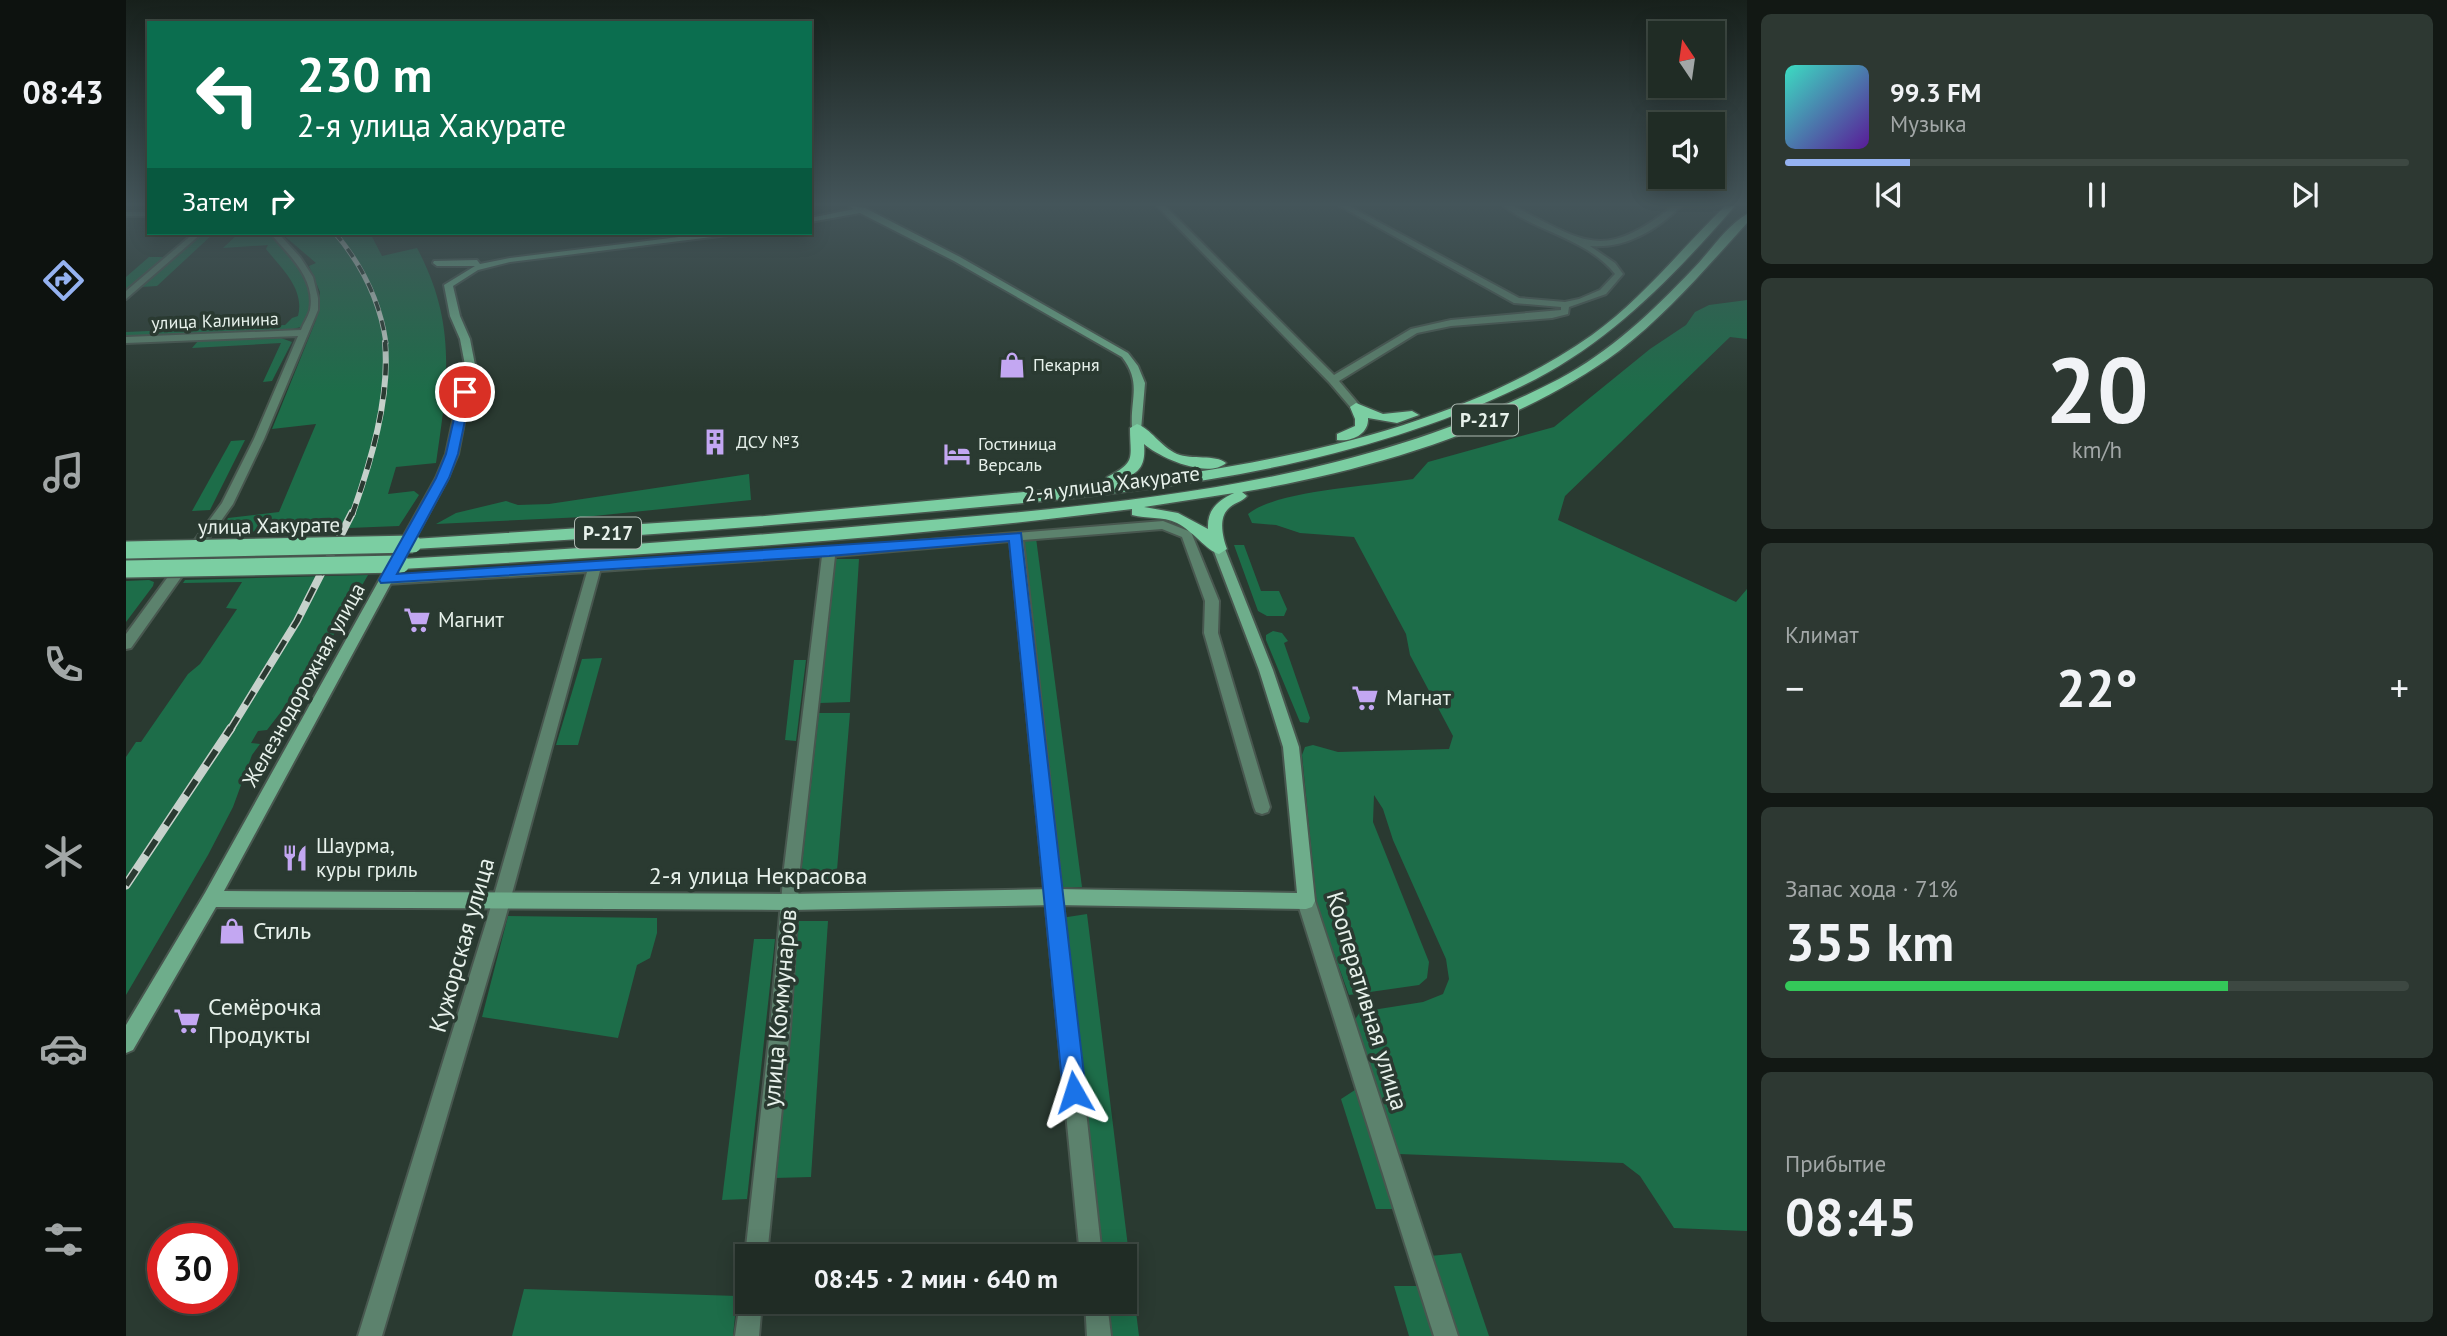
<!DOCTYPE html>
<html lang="ru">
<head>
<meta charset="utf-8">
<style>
	:root { --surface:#202c25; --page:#2d3832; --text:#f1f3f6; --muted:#a2a7a7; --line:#3d4842; --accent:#95b2f1 }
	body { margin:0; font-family:"PT Sans",sans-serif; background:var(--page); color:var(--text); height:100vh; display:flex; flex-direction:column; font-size:26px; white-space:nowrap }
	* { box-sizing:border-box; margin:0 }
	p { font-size:23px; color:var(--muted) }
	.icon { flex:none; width:38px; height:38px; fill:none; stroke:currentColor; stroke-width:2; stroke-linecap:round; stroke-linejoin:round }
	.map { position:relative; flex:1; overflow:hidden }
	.details { display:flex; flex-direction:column; gap:14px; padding:14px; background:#121814; width:700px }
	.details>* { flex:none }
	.guide { position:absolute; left:21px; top:21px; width:665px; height:214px; border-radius:0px; box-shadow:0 4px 18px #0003,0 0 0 2px var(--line); background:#0b6e4f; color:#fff; overflow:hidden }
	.needle { width:46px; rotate:347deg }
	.controls { position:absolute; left:1522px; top:21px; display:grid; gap:14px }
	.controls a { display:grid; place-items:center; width:77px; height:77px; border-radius:0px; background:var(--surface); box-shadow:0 4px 18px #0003,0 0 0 2px var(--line); font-size:35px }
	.speed { position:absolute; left:21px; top:1223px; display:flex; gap:14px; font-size:35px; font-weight:700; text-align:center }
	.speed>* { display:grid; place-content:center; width:91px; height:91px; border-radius:50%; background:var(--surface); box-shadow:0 4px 18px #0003,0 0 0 2px var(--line); line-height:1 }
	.speed .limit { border:10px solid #d22; background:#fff; color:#111 }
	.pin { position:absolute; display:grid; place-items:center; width:60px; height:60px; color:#fff; margin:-30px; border:4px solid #fff; border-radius:50%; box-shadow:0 2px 7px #0007 }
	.me { position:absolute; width:77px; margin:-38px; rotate:354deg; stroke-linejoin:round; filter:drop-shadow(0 0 5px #0008) }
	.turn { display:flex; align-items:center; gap:24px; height:147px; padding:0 35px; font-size:32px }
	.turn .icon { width:91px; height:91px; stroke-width:2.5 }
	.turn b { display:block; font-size:49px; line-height:60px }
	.then { display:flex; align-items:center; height:66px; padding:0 35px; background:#0003; gap:14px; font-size:26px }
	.big { font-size:52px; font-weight:700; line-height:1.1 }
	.details .card { flex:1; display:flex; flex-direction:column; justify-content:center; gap:10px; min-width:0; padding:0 24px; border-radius:10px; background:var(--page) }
	.details .dial { align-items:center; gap:0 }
	.dial b { font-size:91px; line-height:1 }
	.song { display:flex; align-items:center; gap:21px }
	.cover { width:84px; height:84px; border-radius:10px; background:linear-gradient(135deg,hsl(170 70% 55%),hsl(270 70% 35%)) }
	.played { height:7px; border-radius:4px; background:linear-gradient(90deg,var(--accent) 20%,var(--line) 20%) }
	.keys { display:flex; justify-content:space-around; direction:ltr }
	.heat { display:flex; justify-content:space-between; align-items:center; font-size:38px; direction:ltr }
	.charge { height:10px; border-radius:5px; background:linear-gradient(90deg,#34c759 71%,var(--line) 0) }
	.trip { position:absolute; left:609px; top:1244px; width:402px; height:70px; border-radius:0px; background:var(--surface); box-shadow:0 4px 18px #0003,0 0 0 2px var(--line); font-weight:700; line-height:70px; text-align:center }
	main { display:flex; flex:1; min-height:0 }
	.tab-bar { display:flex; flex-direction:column; width:126px; justify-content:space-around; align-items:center; background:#0d120f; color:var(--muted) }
	.tab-bar .icon { width:49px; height:49px }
	.tab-bar .selected { color:var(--accent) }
	.tab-bar b { font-size:32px; color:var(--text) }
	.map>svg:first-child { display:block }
	.green { fill:#1d6d49 }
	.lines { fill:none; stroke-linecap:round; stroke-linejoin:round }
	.street-casing { stroke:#48574f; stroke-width:4 }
	.secondary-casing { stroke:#48574f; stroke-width:4 }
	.primary-casing { stroke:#48574f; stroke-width:3 }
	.street { fill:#5c826d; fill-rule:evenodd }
	.secondary { fill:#6ead8b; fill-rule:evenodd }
	.primary { fill:#7bcea2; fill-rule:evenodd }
	.rail-far3-casing { stroke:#c6d1cb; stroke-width:5 }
	.rail-far2-casing { stroke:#c6d1cb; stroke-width:6 }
	.rail-far1-casing { stroke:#c6d1cb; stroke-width:8 }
	.rail-casing { stroke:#c6d1cb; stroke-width:9 }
	.rail-far3 { stroke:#2a3a31; stroke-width:3.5; stroke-dasharray:10; stroke-linecap:butt }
	.rail-far2 { stroke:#2a3a31; stroke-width:4.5; stroke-dasharray:12; stroke-linecap:butt }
	.rail-far1 { stroke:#2a3a31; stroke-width:5; stroke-dasharray:15; stroke-linecap:butt }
	.rail { stroke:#2a3a31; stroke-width:6; stroke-dasharray:18; stroke-linecap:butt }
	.primary-bridge-casing { stroke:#48574f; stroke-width:20; stroke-linecap:butt }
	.primary-bridge { stroke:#7bcea2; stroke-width:17 }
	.route { fill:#1a73e8; stroke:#114b97; stroke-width:2 }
	.labels { text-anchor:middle; stroke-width:7; stroke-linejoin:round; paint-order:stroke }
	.far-street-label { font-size:18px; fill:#e7f1eb; stroke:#2a3a31 }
	.far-poi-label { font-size:18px; fill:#e7f1eb; stroke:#2a3a31; text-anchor:start }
	.shield { fill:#2a3a31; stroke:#aebab3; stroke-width:2 }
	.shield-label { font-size:19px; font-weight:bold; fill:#e7f1eb }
	.street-label { font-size:21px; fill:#e7f1eb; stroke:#2a3a31 }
	.poi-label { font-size:21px; fill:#e7f1eb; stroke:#2a3a31; text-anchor:start }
	.near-street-label { font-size:24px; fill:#e7f1eb; stroke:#2a3a31 }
	.near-poi-label { font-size:24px; fill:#e7f1eb; stroke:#2a3a31; text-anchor:start }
</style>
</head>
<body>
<main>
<nav class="tab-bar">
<b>08:43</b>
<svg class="icon selected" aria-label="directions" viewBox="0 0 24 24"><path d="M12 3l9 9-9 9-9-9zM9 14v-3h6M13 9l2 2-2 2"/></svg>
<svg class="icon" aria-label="music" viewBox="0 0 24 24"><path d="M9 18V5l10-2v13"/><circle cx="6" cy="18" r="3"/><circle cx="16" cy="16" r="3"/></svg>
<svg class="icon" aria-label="phone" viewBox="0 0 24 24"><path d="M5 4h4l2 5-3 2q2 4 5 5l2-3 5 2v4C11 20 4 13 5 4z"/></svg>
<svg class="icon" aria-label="climate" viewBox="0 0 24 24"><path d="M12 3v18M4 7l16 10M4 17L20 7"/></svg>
<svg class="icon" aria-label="car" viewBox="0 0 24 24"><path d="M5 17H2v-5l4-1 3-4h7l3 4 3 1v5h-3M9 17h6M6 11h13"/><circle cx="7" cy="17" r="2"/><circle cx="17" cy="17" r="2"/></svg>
<svg class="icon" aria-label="filters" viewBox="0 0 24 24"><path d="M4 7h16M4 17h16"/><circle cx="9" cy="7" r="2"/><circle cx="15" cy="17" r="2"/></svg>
</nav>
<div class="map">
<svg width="1621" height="1336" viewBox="0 0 1621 1336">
	<rect width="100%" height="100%" fill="#2a3a31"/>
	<!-- green -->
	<g class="green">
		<path d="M78,233H105H88L31,286L15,287Z"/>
		<path d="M113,233H144C167,254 205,297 175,327L162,330L0,337V332L159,325L166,318L172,316C179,289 156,269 140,249L142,245L97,248Z"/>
		<path d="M155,233H244L256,256L291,248C331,323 322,382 310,463L270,467L262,494L288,491L293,495L273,526L93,533L102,518L153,512L190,424L146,429L190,320L194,292L183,266L190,263Z"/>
		<path d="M23,257H41L0,291V277Z"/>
		<path d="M1621,300V339L1604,337L1439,496L1432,520L1610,602L1621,589V1231L1548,1228L1514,1176L1497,1163L1273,1154L1228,1021L1234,1012L1297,1002L1317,994L1323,979L1320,959L1267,840L1257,809L1248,795L1247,822L1303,962L1301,978L1293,985L1223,995L1191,907L1176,755L1179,747L1187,745L1212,752L1323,749L1327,736L1284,655L1280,634L1228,537L1174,533L1150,525L1126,523L1122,514C1151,490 1247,486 1287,479L1302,462L1428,427L1524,349L1560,325L1569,312L1583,305Z"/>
		<path d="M155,338L166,342L146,381L137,382L155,343L66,348L72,341Z"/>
		<path d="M119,440L84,510L66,511L105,441Z"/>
		<path d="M623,474L625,500L458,517L310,524L330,513L380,501L392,505L423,504Z"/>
		<path d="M910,538L956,887L935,888L894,545L897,539Z"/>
		<path d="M1108,545H1118L1135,591H1153L1161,609L1158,616H1141L1132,611Z"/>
		<path d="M707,559H733L724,702L694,703Z"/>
		<path d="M242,575L188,669L141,730L132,731L125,743L134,744L126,755L107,807L82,855L0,995V757L10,742H15L62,674L74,664L111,609L100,608L116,582L57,583L59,580Z"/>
		<path d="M23,580L28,582L27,586L0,622V581Z"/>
		<path d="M1147,631L1156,633L1162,641L1158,643L1184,718L1182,723L1174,722L1140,640V635Z"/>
		<path d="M476,658L452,745H430L456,659Z"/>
		<path d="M668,660H680L670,741L659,740Z"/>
		<path d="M693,713H724L710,882H674Z"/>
		<path d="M961,914L1013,1336H979L975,1302H999V1256H970L935,918Z"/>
		<path d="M382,916L531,918V933L524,958L511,965L492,1038L356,1017Z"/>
		<path d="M673,921H702L685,1177L648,1178Z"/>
		<path d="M628,939H649L621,1199L596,1200Z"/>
		<path d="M1229,1090L1267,1209H1250L1215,1099Z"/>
		<path d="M1335,1253L1363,1336H1329L1304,1256Z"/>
		<path d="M1268,1286H1294L1310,1336H1283Z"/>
		<path d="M398,1289L611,1296L607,1336H386Z"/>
	</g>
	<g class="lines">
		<!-- street casing -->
		<g class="street-casing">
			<g id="street">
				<path d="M1031,206H1039L1208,375L1285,329L1325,320L1435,310V307L1388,303L1214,206H1223L1393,298L1439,302L1453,299L1474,290L1489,274C1462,239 1408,231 1378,206H1387C1459,242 1476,262 1547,206H1555C1531,230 1499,249 1464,246L1489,263L1497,274L1480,294L1443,307L1442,314L1426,318L1325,326L1291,333L1213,381L1235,407L1230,410L1226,409L1203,382Z"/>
				<rect x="0" y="212" width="23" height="4"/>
				<path d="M68,233H76L0,299V291Z"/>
				<path d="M144,233H152L174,257L187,277L192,298V310L138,439L107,504L5,648L0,649V634L96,503L128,439L172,336L0,343V337L175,330C177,324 182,317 184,310C190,278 162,254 144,233Z"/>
				<path d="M1037,521L1065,532L1093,601L1092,633L1144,807L1142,812L1136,814L1130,812L1128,807L1078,633L1079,601L1056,537L1036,529L897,540L976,1256H954L884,541L709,556L674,868L664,1029L641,1256H621V1262L619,1256L644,1029L658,868L696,556L474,571L378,923L256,1336H232L360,923L461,572L261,584L255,580L256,577L703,548Z"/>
				<path d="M1180,893L1186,895L1189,901L1332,1336H1308L1171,901L1174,895Z"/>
				<path d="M621,1292V1302H636L633,1336H609L614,1302L617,1294Z"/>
				<path d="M959,1302H981L985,1336H961Z"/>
			</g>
		</g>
		<!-- secondary casing -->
		<g class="secondary-casing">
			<g id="secondary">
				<path d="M723,206L739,208L834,257L1002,353L1012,366L1019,383L1015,430H1007L1006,428C1004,398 1016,383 996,357L828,261L734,213L684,222V218L728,209Z"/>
				<path d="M585,233H606L602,235L384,262L352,270L327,286L334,316L344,339L349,365L332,454L322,478L98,891L664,894L929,889L1171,893L1157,747L1133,670L1087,549L1093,545L1099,549L1147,670L1173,747L1189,901L1186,907L1180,909L929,905L664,910L90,907L7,1050L0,1053V1025L79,893L310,478L320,454L339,365L334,339L324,316L318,285L349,266H311L307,263L308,261L351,260L354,264L384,258Z"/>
			</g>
		</g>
		<!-- primary casing -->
		<g class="primary-casing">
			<g id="primary">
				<path d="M1599,206H1609C1547,277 1481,346 1394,387C1206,477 993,495 788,513C621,528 454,540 287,549L279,544L287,539L639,516L985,484L979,480L981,477C1011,462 1004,458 1004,428L1011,424C1024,428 1035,447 1051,454C1066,460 1089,454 1100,463C1082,479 1034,458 1018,444C1020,469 1012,473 990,483C1147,464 1335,428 1466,335C1516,299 1555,249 1599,206Z"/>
				<path d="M1621,214V223C1581,267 1541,314 1493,351C1389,428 1242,471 1116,492L1121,496C1116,502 1107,503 1102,509C1092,519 1097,538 1101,549L1093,554C1081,551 1066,530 1051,523C1036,516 1021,519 1006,515V509C763,540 519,555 275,569L267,564L275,559C440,550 605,538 770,523C997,504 1228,485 1433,379C1484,352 1527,311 1566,270C1583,253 1600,226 1621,214ZM1108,493C1091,501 1081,510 1082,529L1052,513L1018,507Z"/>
				<path d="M1230,403L1257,414L1286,411L1293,415L1271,423L1242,418C1243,434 1226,442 1211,440V434L1229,426V419L1224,407Z"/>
			</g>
		</g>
		<!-- street -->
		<use href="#street" class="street"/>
		<!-- secondary -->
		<use href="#secondary" class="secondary"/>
		<!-- primary -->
		<use href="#primary" class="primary"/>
		<!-- rail-far3 casing -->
		<g class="rail-far3-casing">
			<path id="rail-far3" d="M209,233C237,266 254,301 260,343"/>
		</g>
		<!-- rail-far2 casing -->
		<g class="rail-far2-casing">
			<path id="rail-far2" d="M226,515C245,462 264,398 259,342"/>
		</g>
		<!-- rail-far1 casing -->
		<g class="rail-far1-casing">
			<path id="rail-far1" d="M104,730L171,621L226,513"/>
		</g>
		<!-- rail casing -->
		<g class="rail-casing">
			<path id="rail" d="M0,885L105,728"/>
		</g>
		<!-- rail-far3 -->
		<use href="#rail-far3" class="rail-far3"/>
		<!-- rail-far2 -->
		<use href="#rail-far2" class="rail-far2"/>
		<!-- rail-far1 -->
		<use href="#rail-far1" class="rail-far1"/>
		<!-- rail -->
		<use href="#rail" class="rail"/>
		<!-- primary-bridge casing -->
		<g class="primary-bridge-casing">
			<g id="primary-bridge">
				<path d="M0,550L287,544"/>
				<path d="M0,569L275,564"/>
			</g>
		</g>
		<!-- primary-bridge -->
		<use href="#primary-bridge" class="primary-bridge"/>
	</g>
	<!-- sky -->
	<linearGradient id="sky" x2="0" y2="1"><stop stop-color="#17201b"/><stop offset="0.52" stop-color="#44555a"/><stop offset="1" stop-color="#44555a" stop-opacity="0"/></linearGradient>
	<rect width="1621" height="393" fill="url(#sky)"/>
	<!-- route -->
	<path class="route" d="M339,389L345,392L332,454L323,478L271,574L895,533L960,1092L957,1100L948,1103L940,1100L937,1092L883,541L703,556L255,583L253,580L310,478L320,454L334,392Z"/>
	<!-- icons -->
	<defs>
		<g id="shop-bare" transform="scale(2.1)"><path d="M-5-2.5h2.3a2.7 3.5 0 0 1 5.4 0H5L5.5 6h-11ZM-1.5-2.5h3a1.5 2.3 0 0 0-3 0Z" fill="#c3a7f2" stroke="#2a3a31" stroke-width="2.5" paint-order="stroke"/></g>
		<g id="building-bare" transform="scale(2.1)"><path d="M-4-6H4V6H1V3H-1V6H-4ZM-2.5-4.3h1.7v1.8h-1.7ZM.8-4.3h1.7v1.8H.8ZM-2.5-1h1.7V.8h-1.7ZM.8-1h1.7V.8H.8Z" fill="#c3a7f2" stroke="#2a3a31" stroke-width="2.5" paint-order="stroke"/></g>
		<g id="hotel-bare" transform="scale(2.1)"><path d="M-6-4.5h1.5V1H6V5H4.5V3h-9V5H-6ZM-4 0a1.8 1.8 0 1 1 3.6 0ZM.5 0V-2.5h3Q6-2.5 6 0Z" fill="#c3a7f2" stroke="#2a3a31" stroke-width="2.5" paint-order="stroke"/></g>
		<g id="supermarket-bare" transform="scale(2.1)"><path d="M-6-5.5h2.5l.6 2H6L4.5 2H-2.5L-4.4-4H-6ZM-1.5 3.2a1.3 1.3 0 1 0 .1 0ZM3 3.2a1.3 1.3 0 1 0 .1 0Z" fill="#c3a7f2" stroke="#2a3a31" stroke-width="2.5" paint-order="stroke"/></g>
		<g id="restaurant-bare" transform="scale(2.1)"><path d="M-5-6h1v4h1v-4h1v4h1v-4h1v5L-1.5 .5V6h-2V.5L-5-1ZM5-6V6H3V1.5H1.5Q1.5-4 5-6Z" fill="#c3a7f2" stroke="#2a3a31" stroke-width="2.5" paint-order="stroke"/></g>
	</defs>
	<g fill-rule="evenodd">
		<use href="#shop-bare" x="886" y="365"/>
		<use href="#building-bare" x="589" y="442"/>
		<use href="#hotel-bare" x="831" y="454"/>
		<use href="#supermarket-bare" x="291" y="620"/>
		<use href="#supermarket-bare" x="1239" y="698"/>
		<use href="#restaurant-bare" x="169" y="858"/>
		<use href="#shop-bare" x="106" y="931"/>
		<use href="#supermarket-bare" x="61" y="1021"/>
	</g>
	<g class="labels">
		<!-- far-street labels -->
		<g class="far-street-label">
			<text transform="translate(89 321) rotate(-2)" y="6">улица Калинина</text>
		</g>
		<!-- far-poi labels -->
		<g class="far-poi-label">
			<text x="907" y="371">Пекарня</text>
			<text x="610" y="448">ДСУ №3</text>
			<text x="852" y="450">Гостиница<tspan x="852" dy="21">Версаль</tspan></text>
		</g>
		<!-- shield labels -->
		<g class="shield">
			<rect x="1326" y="404.5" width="66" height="31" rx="5"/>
			<rect x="449" y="517.5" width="66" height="31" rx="5"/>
		</g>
		<g class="shield-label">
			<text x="1359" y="427">Р-217</text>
			<text x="482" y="540">Р-217</text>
		</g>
		<!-- street labels -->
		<g class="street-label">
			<text transform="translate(986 484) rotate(-7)" y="7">2-я улица Хакурате</text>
			<text transform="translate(143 526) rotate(-1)" y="7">улица Хакурате</text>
			<text transform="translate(178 685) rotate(-61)" y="7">Железнодорожная улица</text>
		</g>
		<!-- poi labels -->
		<g class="poi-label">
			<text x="312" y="627">Магнит</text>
			<text x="1260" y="705">Магнат</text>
			<text x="190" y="853">Шаурма,<tspan x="190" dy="24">куры гриль</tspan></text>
		</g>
		<!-- near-street labels -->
		<g class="near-street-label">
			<text x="632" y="884">2-я улица Некрасова</text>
			<text transform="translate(336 945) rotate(-74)" y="8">Кужорская улица</text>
			<text transform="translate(1241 1001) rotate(73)" y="8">Кооперативная улица</text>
			<text transform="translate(654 1008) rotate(-85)" y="8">улица Коммунаров</text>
		</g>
		<!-- near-poi labels -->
		<g class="near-poi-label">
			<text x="127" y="939">Стиль</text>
			<text x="82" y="1015">Семёрочка<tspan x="82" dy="28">Продукты</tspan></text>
		</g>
	</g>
</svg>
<div class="controls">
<a><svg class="needle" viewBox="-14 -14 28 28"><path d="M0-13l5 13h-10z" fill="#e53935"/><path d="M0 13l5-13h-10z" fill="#a2a7a7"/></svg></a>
<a><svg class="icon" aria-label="sound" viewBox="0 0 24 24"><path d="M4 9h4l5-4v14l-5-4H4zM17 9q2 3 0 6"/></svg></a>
</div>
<div class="speed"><div class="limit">30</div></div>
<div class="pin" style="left:339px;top:392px;background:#d93025"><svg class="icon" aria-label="arrive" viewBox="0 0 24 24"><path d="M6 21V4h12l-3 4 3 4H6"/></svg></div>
<svg class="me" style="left:948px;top:1092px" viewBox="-20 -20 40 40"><path d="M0-17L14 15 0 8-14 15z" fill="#1a73e8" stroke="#fff" stroke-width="4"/></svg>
<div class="trip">08:45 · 2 мин · 640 m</div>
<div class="guide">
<div class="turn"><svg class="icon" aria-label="left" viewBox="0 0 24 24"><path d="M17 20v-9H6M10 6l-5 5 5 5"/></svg><div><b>230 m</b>2-я улица Хакурате</div></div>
<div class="then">Затем<svg class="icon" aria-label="right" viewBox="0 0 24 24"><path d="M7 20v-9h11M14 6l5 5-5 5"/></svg></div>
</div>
</div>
<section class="details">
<div class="card">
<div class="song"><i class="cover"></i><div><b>99.3 FM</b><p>Музыка</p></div></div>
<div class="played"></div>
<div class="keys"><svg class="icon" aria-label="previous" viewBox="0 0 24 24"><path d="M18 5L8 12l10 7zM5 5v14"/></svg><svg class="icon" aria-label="pause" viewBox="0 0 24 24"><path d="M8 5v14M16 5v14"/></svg><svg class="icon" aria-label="next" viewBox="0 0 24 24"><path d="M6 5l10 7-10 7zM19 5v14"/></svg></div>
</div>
<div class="card dial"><b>20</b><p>km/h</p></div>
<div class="card"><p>Климат</p>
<div class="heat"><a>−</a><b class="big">22°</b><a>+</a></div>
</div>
<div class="card"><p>Запас хода · 71%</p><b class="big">355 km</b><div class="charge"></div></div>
<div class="card"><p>Прибытие</p><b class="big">08:45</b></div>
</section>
</main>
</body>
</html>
